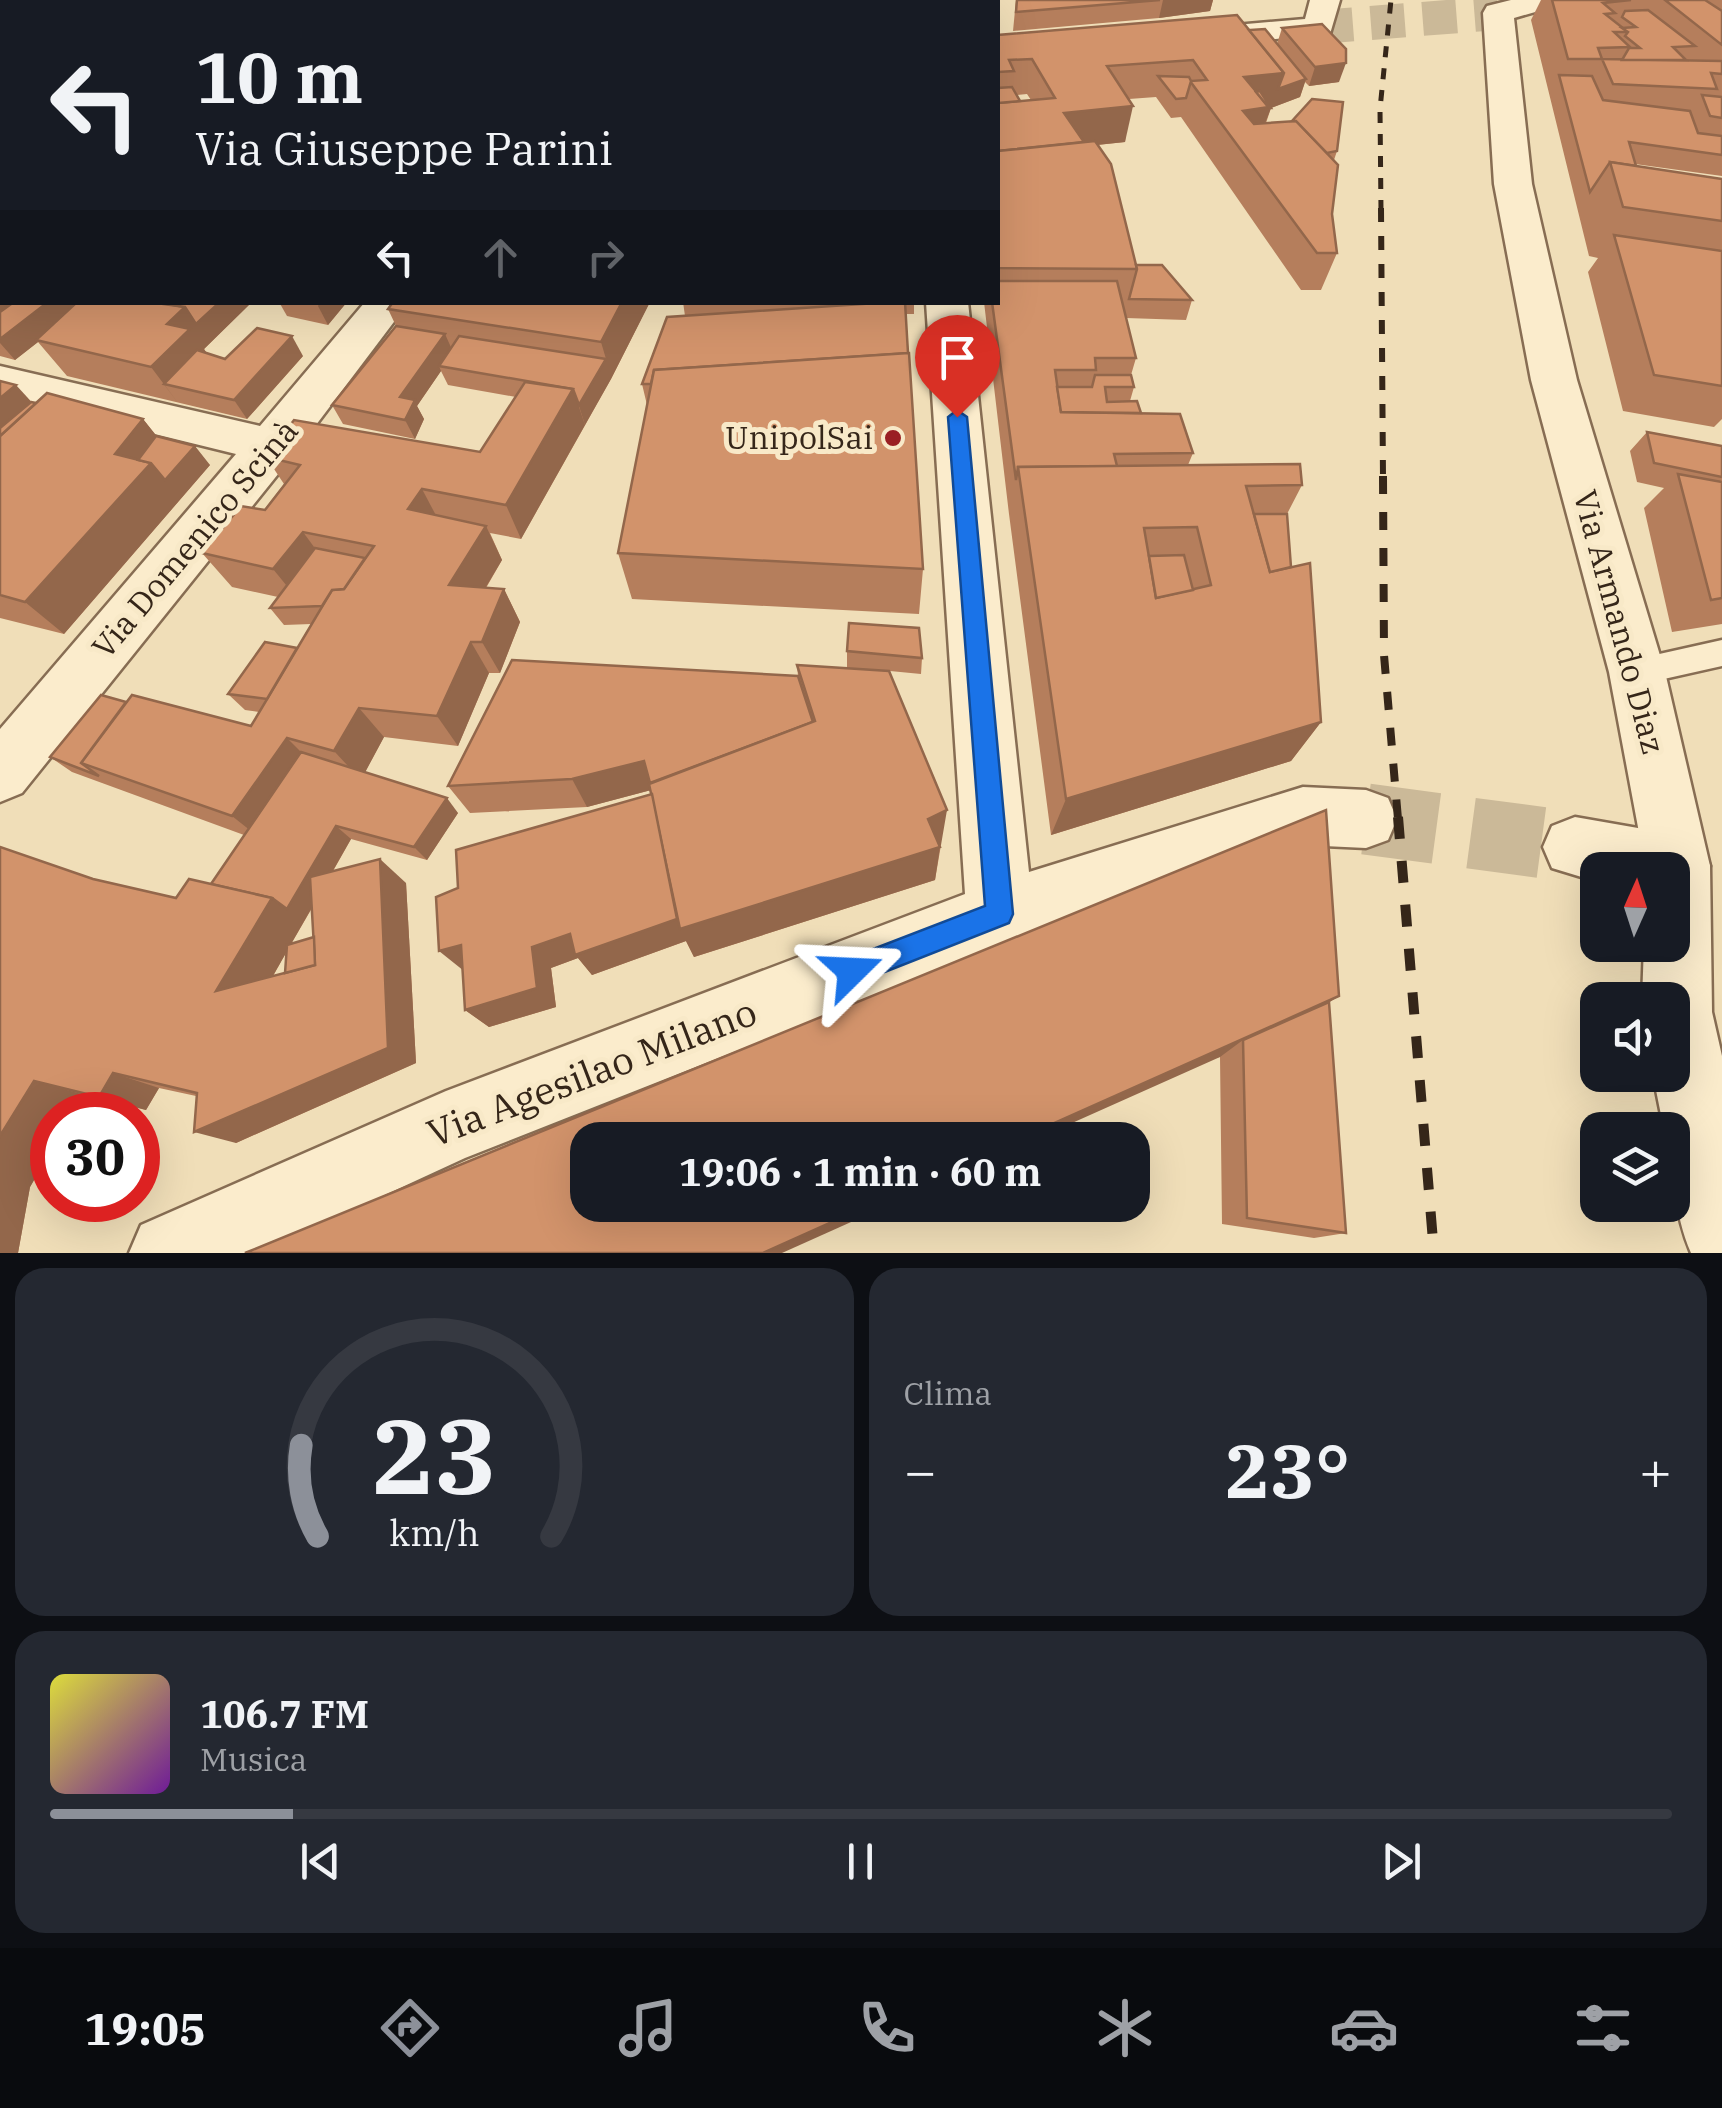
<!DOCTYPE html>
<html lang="it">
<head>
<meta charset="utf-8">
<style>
	:root { --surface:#171b24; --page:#242831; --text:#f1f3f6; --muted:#9ea1a6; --line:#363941; --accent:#8c9099 }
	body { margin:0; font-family:"IBM Plex Serif",serif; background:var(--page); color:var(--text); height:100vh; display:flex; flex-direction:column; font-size:38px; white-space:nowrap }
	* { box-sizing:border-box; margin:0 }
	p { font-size:32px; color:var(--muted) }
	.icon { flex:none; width:55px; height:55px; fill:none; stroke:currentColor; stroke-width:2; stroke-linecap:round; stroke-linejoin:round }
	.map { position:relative; height:1253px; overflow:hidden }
	.drawer { display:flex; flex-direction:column; gap:15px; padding:15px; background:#0d0f14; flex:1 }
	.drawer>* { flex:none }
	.hud { position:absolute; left:0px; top:0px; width:1000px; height:305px; box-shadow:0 10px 40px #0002; background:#171b24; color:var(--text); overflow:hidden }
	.needle { width:65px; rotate:3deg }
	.controls { position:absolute; left:1580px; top:852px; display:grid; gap:20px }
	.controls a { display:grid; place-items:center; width:110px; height:110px; border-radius:20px; background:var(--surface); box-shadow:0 10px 40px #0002; font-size:50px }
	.speed { position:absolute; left:30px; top:1092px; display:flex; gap:20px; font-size:50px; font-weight:700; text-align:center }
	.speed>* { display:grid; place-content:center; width:130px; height:130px; border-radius:50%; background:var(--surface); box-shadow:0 10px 40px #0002; line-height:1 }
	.speed .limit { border:15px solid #d22; background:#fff; color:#111 }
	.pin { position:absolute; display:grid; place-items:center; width:85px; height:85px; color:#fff; margin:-102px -42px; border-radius:50% 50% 50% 0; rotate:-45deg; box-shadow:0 0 10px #0007 }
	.pin .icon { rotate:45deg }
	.me { position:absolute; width:110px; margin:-55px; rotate:69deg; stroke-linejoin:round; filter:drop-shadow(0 0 8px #0008) }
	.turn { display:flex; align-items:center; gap:35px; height:210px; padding:0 30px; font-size:45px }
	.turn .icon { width:130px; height:130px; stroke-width:2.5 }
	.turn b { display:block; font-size:70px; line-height:85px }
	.lanes { display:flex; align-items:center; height:95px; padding:0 30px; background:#0003; justify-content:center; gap:50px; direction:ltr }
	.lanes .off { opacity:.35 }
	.big { font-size:75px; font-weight:700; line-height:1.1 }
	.drawer .tile { flex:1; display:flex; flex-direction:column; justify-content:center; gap:15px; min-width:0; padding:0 35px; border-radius:30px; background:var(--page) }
	.drawer .dial { align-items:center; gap:0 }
	.dial svg { height:260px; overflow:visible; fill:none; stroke:var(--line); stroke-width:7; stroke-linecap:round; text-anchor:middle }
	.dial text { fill:var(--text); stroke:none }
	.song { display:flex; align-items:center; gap:30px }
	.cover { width:120px; height:120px; border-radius:15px; background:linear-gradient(135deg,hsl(60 70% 55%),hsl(280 70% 35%)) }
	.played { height:10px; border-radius:5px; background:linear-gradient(90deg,var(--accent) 15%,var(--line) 15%) }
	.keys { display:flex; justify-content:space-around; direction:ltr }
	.heat { display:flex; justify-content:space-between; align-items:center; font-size:55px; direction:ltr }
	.drawer .tiles { flex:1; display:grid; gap:15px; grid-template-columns:1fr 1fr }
	.tile:last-child { grid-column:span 2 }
	.trip { position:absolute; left:570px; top:1122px; width:580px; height:100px; border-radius:30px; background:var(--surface); box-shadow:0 10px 40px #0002; font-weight:700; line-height:100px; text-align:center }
	.tabs { display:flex; height:160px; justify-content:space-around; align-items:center; background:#090b0e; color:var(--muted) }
	.tabs .icon { width:70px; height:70px }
	.tabs .current { color:var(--accent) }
	.tabs b { font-size:45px; color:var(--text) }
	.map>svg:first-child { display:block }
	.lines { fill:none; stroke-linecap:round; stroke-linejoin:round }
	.minor-tunnel-far1 { stroke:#cbb998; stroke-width:34; stroke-dasharray:34 18; stroke-linecap:butt }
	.minor-tunnel { stroke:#cbb998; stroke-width:71; stroke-dasharray:71 35; stroke-linecap:butt }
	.service-casing { stroke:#876d53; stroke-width:5 }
	.minor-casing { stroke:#876d53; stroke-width:5 }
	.tertiary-casing { stroke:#876d53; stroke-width:5 }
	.service { fill:#fbeccc; fill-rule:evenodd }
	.minor { fill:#fbeccc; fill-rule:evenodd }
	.tertiary { fill:#fbeccc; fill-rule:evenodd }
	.rail-far3 { stroke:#352619; stroke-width:5; stroke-dasharray:11 11; stroke-linecap:butt }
	.rail-far2 { stroke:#352619; stroke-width:6; stroke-dasharray:14 14; stroke-linecap:butt }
	.rail-far1 { stroke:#352619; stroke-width:8; stroke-dasharray:18 18; stroke-linecap:butt }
	.rail { stroke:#352619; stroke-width:10; stroke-dasharray:22 22; stroke-linecap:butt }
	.wall { fill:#b57e5c; fill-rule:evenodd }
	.shaded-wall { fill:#93674b }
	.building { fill:#d2936b; stroke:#93674b; stroke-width:2.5; fill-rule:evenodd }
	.route { fill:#1a73e8; stroke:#114b97; stroke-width:2.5 }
	.poi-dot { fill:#9a1f23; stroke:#f8e9c8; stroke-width:4 }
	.labels { text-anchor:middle; stroke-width:10; stroke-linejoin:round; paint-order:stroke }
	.poi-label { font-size:32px; fill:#352619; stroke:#f8e9c8; text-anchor:end }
	.street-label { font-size:32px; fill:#352619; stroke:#f8e9c8 }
	.near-street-label { font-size:38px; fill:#352619; stroke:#f8e9c8 }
</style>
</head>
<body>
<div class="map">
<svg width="1722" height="1253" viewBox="0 0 1722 1253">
	<rect width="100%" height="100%" fill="#f0deb8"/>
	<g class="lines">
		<!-- minor-tunnel-far1 -->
		<path class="minor-tunnel-far1" d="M1319,27L1498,13"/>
		<!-- minor-tunnel -->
		<path class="minor-tunnel" d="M1366,819L1575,847"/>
		<!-- service casing -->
		<g class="service-casing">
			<path id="service" d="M1722,640V666L1637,685L1626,681L1622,672L1626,663L1637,659Z"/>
		</g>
		<!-- minor casing -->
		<g class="minor-casing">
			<g id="minor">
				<path d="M1310,0H1340L1330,34L1190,47L1174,38L1190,29L1305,19Z"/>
				<path d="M365,302H409L291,458L22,793L0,802V729L236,454L0,396V366L260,426Z"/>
				<path d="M926,302H968L1029,872L1303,787L1366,790L1388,798L1397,819L1388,840L1366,848L1303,845L1000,947L465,1158L259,1253H129L141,1225L446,1091L965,894Z"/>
				<path d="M1575,817L1678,835L1701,844L1710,866L1701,888L1672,896V870H1598V882L1552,868L1543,847L1552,826Z"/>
			</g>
		</g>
		<!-- tertiary casing -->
		<g class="tertiary-casing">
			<path id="tertiary" d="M1511,0H1560L1556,6L1514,18L1532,184L1577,380L1665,672L1710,866L1712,1012L1722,1056V1253H1691C1674,1213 1672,1172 1672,1130H1664L1653,1075H1672V1000H1642L1644,945H1672V870H1646L1609,672L1531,380L1494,184L1483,13L1487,6Z"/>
		</g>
		<!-- service -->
		<use href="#service" class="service"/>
		<!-- minor -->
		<use href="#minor" class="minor"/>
		<!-- tertiary -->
		<use href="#tertiary" class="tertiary"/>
		<!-- rail-far3 -->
		<path class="rail-far3" d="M1381,211L1380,109L1391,0"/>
		<!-- rail-far2 -->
		<path class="rail-far2" d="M1381,208L1383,478"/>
		<!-- rail-far1 -->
		<path class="rail-far1" d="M1383,476L1384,655L1398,819"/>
		<!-- rail -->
		<path class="rail" d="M1398,817L1434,1253"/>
	</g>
	<!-- wall -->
	<g class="wall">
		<path d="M233,0H367L364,2H245Z"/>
		<path d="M654,0H981V2H653Z"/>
		<path d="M1016,0H1213L1210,11L1159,18L1013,31Z"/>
		<path d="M1541,0H1722V176L1635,164L1636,166L1722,179V419L1714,427L1623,411L1588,272L1598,258L1589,256L1531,20Z"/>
		<path d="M1282,28L1339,82L1309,86L1305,82L1300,97L1271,108L1266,123L1337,151L1334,160L1332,214L1337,253L1321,290H1301L1181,117L1171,118L1156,97L1129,99L1125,142L1097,145L1136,265L1192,300L1186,320L1126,318L1136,358L1131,375L1134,387L1130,401L1141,413L1193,453L1188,465L1302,485L1287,514L1291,567L1321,722L1291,761L1051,835L1009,514L984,302H998V35L1249,30L1277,44ZM1027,94L1031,100L1020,101L1017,95Z"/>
		<path d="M0,156L2,157V302H252L204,349L206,353L225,359L303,356L247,419L67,376L38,342L15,360L0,356Z"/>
		<path d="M279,302H347L328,325L287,316Z"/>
		<path d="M393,302H650L611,379L521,539L490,533L502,560L486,588L504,589L520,622L500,673H489L458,746L384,737L365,772L458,813L427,860L351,839L333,871L406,883L416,1063L236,1143L196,1096L159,1088L146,1110L85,1095L73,1115H52V1149L30,1187L18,1253H0L93,879L176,898L211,884L244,835L72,772L50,757L126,702L251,726L259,712L245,710L228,694L297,648L311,624L284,625L270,608L278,597L232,587L202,553L264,510L284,484L266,457L480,452L516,397L448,385L441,371L417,406L424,419L415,439L343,424L332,405L396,326L388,309ZM312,908L314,937L291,944ZM287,951L285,973L273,976Z"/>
		<path d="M683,302H914V314H906L923,569L919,614L632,599L618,553L647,405L642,384L685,316Z"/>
		<path d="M0,381L31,402L143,419L156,436L210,465L64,634L0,618Z"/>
		<path d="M1647,432L1722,446V624L1672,632L1644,508L1664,488L1637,482L1630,451Z"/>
		<path d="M847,651L922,658L921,674L890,671L941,845L935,880L694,957L686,941L592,975L578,958L551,968L556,1007L489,1027L465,1010L458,888L652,794L651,790L587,807L470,813L448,786L798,676L797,665L847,668Z"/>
		<path d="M1329,1002L1346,1233L1314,1238L1222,1224L1220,1057L245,1253Z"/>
	</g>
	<!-- shaded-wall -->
	<g class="shaded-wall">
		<path d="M337,0H352L353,2H334Z"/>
		<path d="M352,0H367L364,2H353Z"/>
		<path d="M409,0H436L433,2H406Z"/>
		<path d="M587,0H607L605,2H585Z"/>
		<path d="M1163,0H1213L1210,11L1159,18Z"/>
		<path d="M2,54V104L0,106V56Z"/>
		<path d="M1346,63L1339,82L1309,86L1315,67Z"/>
		<path d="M1284,73L1306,79L1300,97L1271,108L1264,126L1234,140L1244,77Z"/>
		<path d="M1133,106L1125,142L1058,149L1064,113Z"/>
		<path d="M2,283V302H89L36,340L38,342L15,360L0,343V285Z"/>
		<path d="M140,302H252L204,349L215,365L164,384L178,403L151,367Z"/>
		<path d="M320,302H347L328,325L318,306Z"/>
		<path d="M622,302H650L611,379L585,425L579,406L606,359L601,342Z"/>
		<path d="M445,334L454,354L439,366L441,371L417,406L424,419L415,439L405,420L400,397Z"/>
		<path d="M292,336L303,356L247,419L234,400Z"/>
		<path d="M16,385L49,421L0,463V398Z"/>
		<path d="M573,389L585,425L521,539L506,505Z"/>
		<path d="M143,419L172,455L195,446L210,465L64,634L25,602L115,454Z"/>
		<path d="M422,489L440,523L408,509Z"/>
		<path d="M486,526L502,560L468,617L449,585Z"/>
		<path d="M303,532L328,566L300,602L273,569Z"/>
		<path d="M504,589L520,622L500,673L482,642Z"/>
		<path d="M471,642L489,673L458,746L437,716Z"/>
		<path d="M359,708L384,737L361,780L334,751Z"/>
		<path d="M1321,722L1291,761L1051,835L1066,799Z"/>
		<path d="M287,738L316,767L265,842L232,816Z"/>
		<path d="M644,761L655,789L587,807L572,779Z"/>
		<path d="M447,798L458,813L427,860L414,847Z"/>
		<path d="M947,810L941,845L929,851L940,847L935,880L694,957L686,941L592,975L578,958L551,968L556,1007L489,1027L465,1010L532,947L928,819Z"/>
		<path d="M336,826L351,839L254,1009L216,991L272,898Z"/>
		<path d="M380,859L406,883L416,1063L236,1143L194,1132Z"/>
		<path d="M461,945L464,971L439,951Z"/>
		<path d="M1339,996L1302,1020L1243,1040L1220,1057L1034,1140H1016Z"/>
		<path d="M113,1073L159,1088L146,1110L99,1097Z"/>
		<path d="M34,1081L85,1095L73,1115H52V1149L30,1187L18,1253H0V1136Z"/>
		<path d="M870,1205H889L782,1253H763Z"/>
	</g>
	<!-- building -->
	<g class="building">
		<path d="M0,0H74L90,2H2V54L0,56Z"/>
		<path d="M74,0H115L111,2H90Z"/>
		<path d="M115,0H174L185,2H111Z"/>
		<path d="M312,0H337L334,2Z"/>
		<path d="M372,0H409L406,2H369Z"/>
		<path d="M430,0H587L585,2H427Z"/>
		<path d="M654,0H840V2H653Z"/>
		<path d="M951,0H981V2H950Z"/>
		<path d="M1017,0H1160L1016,12Z"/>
		<path d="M1552,0H1631L1603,3L1615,13L1605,14L1628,32H1614L1630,47L1598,48L1602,59L1722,61V74L1711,73L1717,89L1613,84L1602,59H1568Z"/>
		<path d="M1665,0H1705L1722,11V45Z"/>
		<path d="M1648,10L1695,46L1673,47L1686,60H1622L1629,48H1640L1625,36L1628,32L1622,28L1636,27L1622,17L1625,11Z"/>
		<path d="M1237,15L1284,73L1244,77L1269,107L1243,111L1254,124L1296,121L1338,165L1332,214L1337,253H1317L1190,81L1207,80L1193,60L1107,66L1133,106L1064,113L1084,142L998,151V103L1055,98L1032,59L1009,60L1014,71L998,72V35Z"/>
		<path d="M1322,24L1346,49V63L1315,67L1282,28Z"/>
		<path d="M1265,29L1306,79L1278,89L1284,73L1249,30Z"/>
		<path d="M1559,75L1592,76L1603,100L1690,111L1698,133L1722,136V155L1629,142L1636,166L1610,162L1590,192Z"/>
		<path d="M1158,76L1189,77L1191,81L1186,98L1176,99Z"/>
		<path d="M1012,87L1020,101L998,103V88Z"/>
		<path d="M1260,91L1271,108H1269L1256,92Z"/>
		<path d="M1702,95L1722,97V118L1710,116Z"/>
		<path d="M1312,99L1343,102L1337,151L1327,153L1296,121H1292Z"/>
		<path d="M1095,141L1111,164L1137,269L998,268V151Z"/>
		<path d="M1610,162L1722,179V221L1623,207Z"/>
		<path d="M0,165L2,166V224L0,223Z"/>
		<path d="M1614,235L1722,251V386L1654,375Z"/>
		<path d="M2,242V283L0,285V244Z"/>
		<path d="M1136,265H1162L1192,300L1129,299L1137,269Z"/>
		<path d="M998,281H1117L1136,358H1095L1096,370H1055L1061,412L1180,414L1193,453L1114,454L1117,466L1018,467L1016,480L992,302H998Z"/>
		<path d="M14,302H48L0,339V312Z"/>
		<path d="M77,302H156L185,307L167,324L190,329L151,367L36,340Z"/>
		<path d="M166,302H220L196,324L185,307L164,304Z"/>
		<path d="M393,302H622L601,342L388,309Z"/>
		<path d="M892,302H905L908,353L654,370L651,384H642L667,317Z"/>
		<path d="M396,326L445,334L400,397L415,400L405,420L332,405Z"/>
		<path d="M257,328L292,336L234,400L164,384L197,350L225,359Z"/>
		<path d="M459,336L606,359L579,405L573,389L439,366Z"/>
		<path d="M909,353L923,569L618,553L654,370Z"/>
		<path d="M1095,375H1131L1134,387H1105L1107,402L1137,401L1141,413L1061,412L1057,387H1092Z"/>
		<path d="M0,381L16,385L0,398Z"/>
		<path d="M525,382L573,389L506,505L422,489L408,509L486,526L449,585L504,589L482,642H471L437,716L359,708L334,751L287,738L232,816L81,763L132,695L251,726L332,590L344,589L374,546L303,532L273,569L202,553L241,506L265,510L300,465L266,457L294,420L480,452Z"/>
		<path d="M47,393L143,419L115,454L151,463L25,602L0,595V436Z"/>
		<path d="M31,402L36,403L0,436V428Z"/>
		<path d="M1647,432L1722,446V477L1654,463Z"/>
		<path d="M156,436L195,446L165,480L151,463L138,460Z"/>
		<path d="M1300,464L1302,485L1246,486L1270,572L1310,563L1321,722L1066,799L1018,467ZM1197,527L1211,585L1156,598L1144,528Z"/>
		<path d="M1678,474L1722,482V598L1711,600Z"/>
		<path d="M1254,514H1287L1291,567L1270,572Z"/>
		<path d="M315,548L365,558L344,589L332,590L322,606L270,608Z"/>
		<path d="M1184,555L1193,590L1156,598L1149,556Z"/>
		<path d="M849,623L919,628L922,658L847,651Z"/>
		<path d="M265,642L297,648L267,699L228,694Z"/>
		<path d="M512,660L798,676L813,722L650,783L644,761L572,779L448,786Z"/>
		<path d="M797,665L889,671L947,810L928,819L940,847L680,929L649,784L815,721Z"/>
		<path d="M101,695L126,702L81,763L99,776L50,757Z"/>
		<path d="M301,752L447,798L414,847L336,826L287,909L272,898L211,884Z"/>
		<path d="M652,794L677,919L575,955L570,934L532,947L537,988L465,1010L461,945L439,951L436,897L458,888L456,850Z"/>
		<path d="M1326,810L1339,996L1016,1140H588V1205H870L763,1253H245Z"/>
		<path d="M0,847L93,879L176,898L189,879L272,898L216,991L315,965L310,877L380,859L388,1048L194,1132L197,1093L113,1073L99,1097L34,1081L0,1136Z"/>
		<path d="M314,937L315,965L285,973L287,945Z"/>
		<path d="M1329,1002L1346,1233L1247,1218L1243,1040Z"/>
	</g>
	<!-- route -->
	<path class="route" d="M957,410L967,417L1013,914L1009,923L852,985L842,981L838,971L842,961L985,906L948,417Z"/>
	<!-- markers -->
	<circle class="poi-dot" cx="893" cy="438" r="10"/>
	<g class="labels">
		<!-- poi labels -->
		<g class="poi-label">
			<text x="873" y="449">UnipolSai</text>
		</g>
		<!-- street labels -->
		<g class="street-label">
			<text transform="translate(195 539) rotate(-50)" y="11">Via Domenico Scinà</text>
			<text transform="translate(1619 622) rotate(75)" y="11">Via Armando Diaz</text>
		</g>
		<!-- near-street labels -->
		<g class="near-street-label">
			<text transform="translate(592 1073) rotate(-21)" y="13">Via Agesilao Milano</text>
		</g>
	</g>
</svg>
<div class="controls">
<a><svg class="needle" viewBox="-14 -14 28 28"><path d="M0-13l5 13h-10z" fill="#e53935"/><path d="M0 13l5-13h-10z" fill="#9ea1a6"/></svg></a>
<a><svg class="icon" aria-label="sound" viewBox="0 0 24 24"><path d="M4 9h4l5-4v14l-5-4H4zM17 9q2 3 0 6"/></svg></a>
<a><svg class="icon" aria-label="layers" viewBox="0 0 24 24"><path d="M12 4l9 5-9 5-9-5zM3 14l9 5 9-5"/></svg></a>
</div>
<div class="speed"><div class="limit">30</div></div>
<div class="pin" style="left:957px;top:417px;background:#d93025"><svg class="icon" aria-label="arrive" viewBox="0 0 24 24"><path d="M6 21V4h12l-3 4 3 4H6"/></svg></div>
<svg class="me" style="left:852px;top:971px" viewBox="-20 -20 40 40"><path d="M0-17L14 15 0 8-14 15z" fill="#1a73e8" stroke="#fff" stroke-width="4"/></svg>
<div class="trip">19:06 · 1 min · 60 m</div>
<div class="hud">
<div class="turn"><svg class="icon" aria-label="left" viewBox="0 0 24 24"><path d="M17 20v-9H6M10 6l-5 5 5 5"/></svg><div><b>10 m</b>Via Giuseppe Parini</div></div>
<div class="lanes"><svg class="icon" aria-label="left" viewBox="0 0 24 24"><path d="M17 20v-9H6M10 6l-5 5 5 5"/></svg><svg class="icon off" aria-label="ahead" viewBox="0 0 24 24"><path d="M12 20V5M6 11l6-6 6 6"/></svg><svg class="icon off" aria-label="right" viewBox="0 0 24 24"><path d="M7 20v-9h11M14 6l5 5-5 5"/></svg></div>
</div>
</div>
<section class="drawer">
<div class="tiles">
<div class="tile dial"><svg viewBox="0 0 100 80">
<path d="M14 69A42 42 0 1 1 86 69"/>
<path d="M14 69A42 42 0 0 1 9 41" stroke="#8c9099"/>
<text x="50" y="56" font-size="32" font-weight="700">23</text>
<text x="50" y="72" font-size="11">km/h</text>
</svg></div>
<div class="tile"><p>Clima</p>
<div class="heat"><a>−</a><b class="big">23°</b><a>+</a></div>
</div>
<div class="tile">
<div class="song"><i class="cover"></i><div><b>106.7 FM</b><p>Musica</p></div></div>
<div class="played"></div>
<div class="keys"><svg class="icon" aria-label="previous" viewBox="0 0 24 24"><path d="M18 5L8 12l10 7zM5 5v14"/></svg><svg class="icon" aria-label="pause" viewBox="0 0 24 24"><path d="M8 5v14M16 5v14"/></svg><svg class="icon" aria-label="next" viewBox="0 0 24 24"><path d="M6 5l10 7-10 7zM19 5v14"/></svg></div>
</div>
</div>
</section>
<nav class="tabs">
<b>19:05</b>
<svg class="icon current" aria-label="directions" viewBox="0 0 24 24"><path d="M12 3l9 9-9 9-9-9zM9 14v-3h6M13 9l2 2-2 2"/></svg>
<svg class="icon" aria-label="music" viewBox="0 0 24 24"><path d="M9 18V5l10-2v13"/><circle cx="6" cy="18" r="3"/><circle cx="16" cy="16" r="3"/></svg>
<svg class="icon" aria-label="phone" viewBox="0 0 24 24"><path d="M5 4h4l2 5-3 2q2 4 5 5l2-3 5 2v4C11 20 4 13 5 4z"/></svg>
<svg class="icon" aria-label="climate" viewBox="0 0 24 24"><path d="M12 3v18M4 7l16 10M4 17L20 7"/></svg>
<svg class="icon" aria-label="car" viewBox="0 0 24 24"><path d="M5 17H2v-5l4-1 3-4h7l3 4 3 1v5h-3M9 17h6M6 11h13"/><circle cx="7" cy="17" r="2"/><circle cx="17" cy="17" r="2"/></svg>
<svg class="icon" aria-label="filters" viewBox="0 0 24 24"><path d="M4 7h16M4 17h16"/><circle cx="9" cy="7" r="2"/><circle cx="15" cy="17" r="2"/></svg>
</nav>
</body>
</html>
